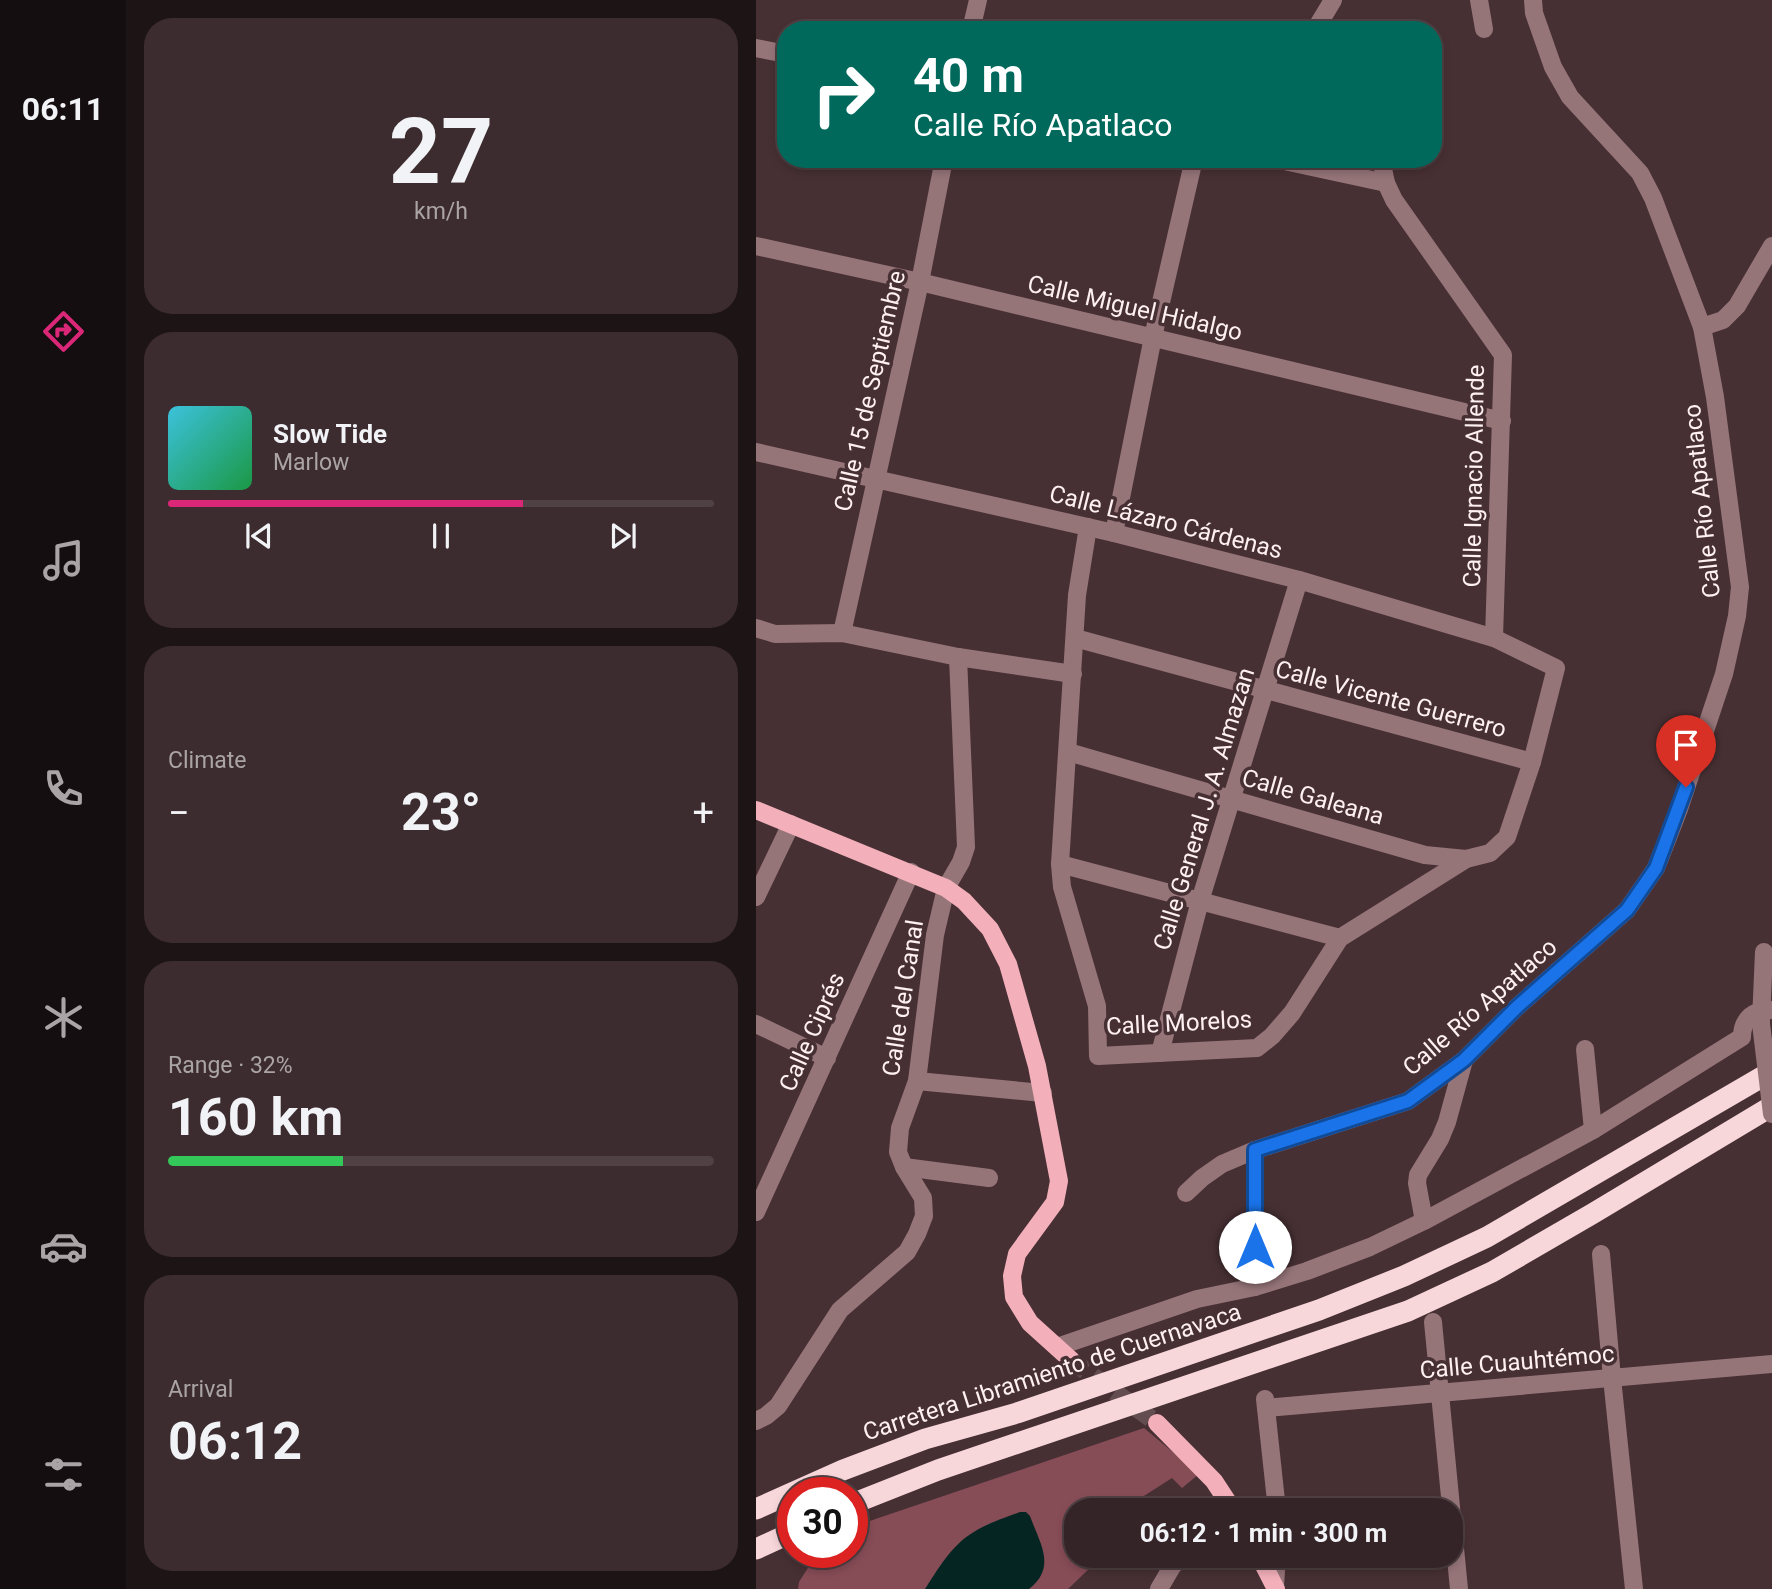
<!DOCTYPE html>
<html lang="en">
<head>
<meta charset="utf-8">
<style>
	:root { --surface:#352427; --page:#3d2c2f; --text:#f1f3f6; --muted:#aaa4a7; --line:#4f4144; --accent:#db2777 }
	body { margin:0; font-family:Roboto,sans-serif; background:var(--page); color:var(--text); height:100vh; display:flex; flex-direction:column; font-size:26px; white-space:nowrap }
	* { box-sizing:border-box; margin:0 }
	p { font-size:23px; color:var(--muted) }
	.icon { flex:none; width:38px; height:38px; fill:none; stroke:currentColor; stroke-width:2; stroke-linecap:round; stroke-linejoin:round }
	.map { position:relative; flex:1; overflow:hidden }
	.details { display:flex; flex-direction:column; gap:18px; padding:18px; background:#1d1415; width:630px }
	.details>* { flex:none }
	.banner { position:absolute; left:21px; top:21px; width:665px; height:147px; border-radius:28px; box-shadow:0 4px 10px #0003,0 0 0 2px var(--line); background:#00695c; color:#fff; overflow:hidden }
	.speed { position:absolute; left:21px; top:1477px; display:flex; gap:14px; font-size:35px; font-weight:700; text-align:center }
	.speed>* { display:grid; place-content:center; width:91px; height:91px; border-radius:50%; background:var(--surface); box-shadow:0 4px 10px #0003,0 0 0 2px var(--line); line-height:1 }
	.speed .limit { border:10px solid #d22; background:#fff; color:#111 }
	.pin { position:absolute; display:grid; place-items:center; width:60px; height:60px; color:#fff; margin:-72px -30px; border-radius:50% 50% 50% 0; rotate:-45deg; box-shadow:0 0 7px #0007 }
	.pin .icon { rotate:45deg }
	.me { position:absolute; width:77px; margin:-38px; rotate:0deg; stroke-linejoin:round; filter:drop-shadow(0 0 5px #0008) }
	.turn { display:flex; align-items:center; gap:24px; height:147px; padding:0 21px; font-size:32px }
	.turn .icon { width:91px; height:91px; stroke-width:2.5 }
	.turn b { display:block; font-size:49px; line-height:60px }
	.big { font-size:52px; font-weight:700; line-height:1.1 }
	.details .card { flex:1; display:flex; flex-direction:column; justify-content:center; gap:10px; min-width:0; padding:0 24px; border-radius:28px; background:var(--page) }
	.details .dial { align-items:center; gap:0 }
	.dial b { font-size:91px; line-height:1 }
	.song { display:flex; align-items:center; gap:21px }
	.cover { width:84px; height:84px; border-radius:10px; background:linear-gradient(135deg,hsl(190 70% 55%),hsl(140 70% 35%)) }
	.played { height:7px; border-radius:4px; background:linear-gradient(90deg,var(--accent) 65%,var(--line) 65%) }
	.keys { display:flex; justify-content:space-around; direction:ltr }
	.heat { display:flex; justify-content:space-between; align-items:center; font-size:38px; direction:ltr }
	.charge { height:10px; border-radius:5px; background:linear-gradient(90deg,#34c759 32%,var(--line) 0) }
	.trip { position:absolute; left:308px; top:1498px; width:399px; height:70px; border-radius:28px; background:var(--surface); box-shadow:0 4px 10px #0003,0 0 0 2px var(--line); font-weight:700; line-height:70px; text-align:center }
	main { display:flex; flex:1; min-height:0 }
	.menu { display:flex; flex-direction:column; width:126px; justify-content:space-around; align-items:center; background:#150e10; color:var(--muted) }
	.menu .icon { width:49px; height:49px }
	.menu .selected { color:var(--accent) }
	.menu b { font-size:32px; color:var(--text) }
	.map>svg:first-child { display:block }
	.green { fill:#874d57 }
	.water { fill:#052523 }
	.lines { fill:none; stroke-linecap:round; stroke-linejoin:round }
	.major-tunnel { stroke:#634d50; stroke-width:18; stroke-dasharray:18 9; stroke-linecap:butt }
	.minor { stroke:#967579; stroke-width:18 }
	.major { stroke:#f3b0ba; stroke-width:18 }
	.highway { stroke:#f8d7db; stroke-width:21 }
	.minor-bridge { stroke:#967579; stroke-width:18 }
	.route-casing { stroke:#114b97; stroke-width:18 }
	.route { stroke:#1a73e8; stroke-width:12 }
	.labels { text-anchor:middle; stroke-width:7; stroke-linejoin:round; paint-order:stroke }
	.street-label { font-size:24px; fill:#fff0f1; stroke:#473034 }
</style>
</head>
<body>
<main>
<nav class="menu">
<b>06:11</b>
<svg class="icon selected" aria-label="directions" viewBox="0 0 24 24"><path d="M12 3l9 9-9 9-9-9zM9 14v-3h6M13 9l2 2-2 2"/></svg>
<svg class="icon" aria-label="music" viewBox="0 0 24 24"><path d="M9 18V5l10-2v13"/><circle cx="6" cy="18" r="3"/><circle cx="16" cy="16" r="3"/></svg>
<svg class="icon" aria-label="phone" viewBox="0 0 24 24"><path d="M5 4h4l2 5-3 2q2 4 5 5l2-3 5 2v4C11 20 4 13 5 4z"/></svg>
<svg class="icon" aria-label="climate" viewBox="0 0 24 24"><path d="M12 3v18M4 7l16 10M4 17L20 7"/></svg>
<svg class="icon" aria-label="car" viewBox="0 0 24 24"><path d="M5 17H2v-5l4-1 3-4h7l3 4 3 1v5h-3M9 17h6M6 11h13"/><circle cx="7" cy="17" r="2"/><circle cx="17" cy="17" r="2"/></svg>
<svg class="icon" aria-label="filters" viewBox="0 0 24 24"><path d="M4 7h16M4 17h16"/><circle cx="9" cy="7" r="2"/><circle cx="15" cy="17" r="2"/></svg>
</nav>
<section class="details">
<div class="card dial"><b>27</b><p>km/h</p></div>
<div class="card">
<div class="song"><i class="cover"></i><div><b>Slow Tide</b><p>Marlow</p></div></div>
<div class="played"></div>
<div class="keys"><svg class="icon" aria-label="previous" viewBox="0 0 24 24"><path d="M18 5L8 12l10 7zM5 5v14"/></svg><svg class="icon" aria-label="pause" viewBox="0 0 24 24"><path d="M8 5v14M16 5v14"/></svg><svg class="icon" aria-label="next" viewBox="0 0 24 24"><path d="M6 5l10 7-10 7zM19 5v14"/></svg></div>
</div>
<div class="card"><p>Climate</p>
<div class="heat"><a>−</a><b class="big">23°</b><a>+</a></div>
</div>
<div class="card"><p>Range · 32%</p><b class="big">160 km</b><div class="charge"></div></div>
<div class="card"><p>Arrival</p><b class="big">06:12</b></div>
</section>
<div class="map">
<svg width="1016" height="1589" viewBox="0 0 1016 1589">
	<rect width="100%" height="100%" fill="#473034"/>
	<!-- green -->
	<path class="green" d="M388,1428L443,1474L426,1488L416,1478L366,1510H320V1545L318,1547L320,1556H327L337,1565L312,1589H42L43,1582L62,1552H96V1527Z"/>
	<!-- water -->
	<path class="water" d="M264,1512H270L274,1516C284,1544 301,1567 273,1589H169C200,1540 209,1531 264,1512Z"/>
	<g class="lines">
		<!-- major-tunnel -->
		<path class="major-tunnel" d="M315,1360L401,1423"/>
		<!-- minor -->
		<g class="minor">
			<path d="M723,0L728,29"/>
			<path d="M215,30L222,0"/>
			<path d="M559,30L577,0"/>
			<path d="M0,48L30,54"/>
			<path d="M519,159L630,183"/>
			<path d="M625,159L630,183L638,200L747,355L738,638"/>
			<path d="M0,246L164,282L746,421"/>
			<path d="M946,327L967,320L981,306L1016,246"/>
			<path d="M0,452L358,533L543,580L738,638L800,668L776,762L751,837L734,853L710,859L669,855L312,752"/>
			<path d="M332,527L321,595L304,864L306,887L341,1006L342,1056L501,1048L516,1036L536,1013L584,938L710,859"/>
			<path d="M358,533L397,337L438,159"/>
			<path d="M0,628L19,634L86,633L202,657L317,674"/>
			<path d="M86,633L164,282L188,159"/>
			<path d="M319,638L776,762"/>
			<path d="M304,864L584,938"/>
			<path d="M0,897L35,824"/>
			<path d="M1005,1021L1008,952"/>
			<path d="M0,1024L71,1058"/>
			<path d="M829,1049L837,1130"/>
			<path d="M404,1053L444,901L543,580"/>
			<path d="M161,1081L287,1093"/>
			<path d="M499,1150V1287"/>
			<path d="M148,1167L233,1178"/>
			<path d="M430,1193L446,1178L466,1164L499,1150L652,1101L708,1060L761,1007L871,910L900,868L923,809L968,674L981,616L984,587L959,397L946,327L897,198L884,173L814,97L797,67L778,13L777,0"/>
			<path d="M0,1212L155,872"/>
			<path d="M668,1221L661,1183L662,1175L684,1139L691,1122L708,1060"/>
			<path d="M845,1254L856,1378L878,1589"/>
			<path d="M677,1322L703,1589"/>
			<path d="M301,1347L441,1299L499,1287L551,1271L614,1247L668,1221L837,1130L986,1037C986,1019 998,1009 1016,1010"/>
			<path d="M509,1399L521,1510"/>
			<path d="M510,1408L1016,1364"/>
			<path d="M0,1421L10,1416L22,1406L84,1310L151,1252L161,1234L168,1216L167,1198L148,1167L142,1152L144,1128L161,1081L179,935L190,888L205,862L210,847L202,657"/>
			<path d="M519,1586L521,1556"/>
			<path d="M403,1589L417,1565L429,1556"/>
		</g>
		<!-- major -->
		<g class="major">
			<path d="M0,810L190,888L208,901L234,929L252,964L281,1066L303,1181L299,1202L261,1254L256,1276L258,1297L274,1323L315,1360"/>
			<path d="M401,1423L458,1481L477,1510"/>
			<path d="M503,1556L520,1589"/>
		</g>
		<!-- highway -->
		<g class="highway">
			<path d="M96,1504L182,1470L652,1311L736,1272L836,1214L1016,1106"/>
			<path d="M0,1509L87,1470L169,1439L261,1413L563,1310L648,1276L731,1237L1016,1071"/>
			<path d="M0,1549L37,1532"/>
		</g>
		<!-- minor-bridge -->
		<path class="minor-bridge" d="M1005,1024L1016,1114"/>
	</g>
	<g class="lines">
		<!-- route casing -->
		<g class="route-casing">
			<path id="route" d="M499,1247V1150L652,1101L708,1060L761,1007L871,910L900,868L930,787"/>
		</g>
		<!-- route -->
		<use href="#route" class="route"/>
	</g>
	<g class="labels">
		<!-- street labels -->
		<g class="street-label">
			<text transform="translate(379 308) rotate(13)" y="8">Calle Miguel Hidalgo</text>
			<text transform="translate(114 391) rotate(-77)" y="8">Calle 15 de Septiembre</text>
			<text transform="translate(718 476) rotate(-89)" y="8">Calle Ignacio Allende</text>
			<text transform="translate(946 501) rotate(-96)" y="8">Calle Río Apatlaco</text>
			<text transform="translate(410 522) rotate(14)" y="8">Calle Lázaro Cárdenas</text>
			<text transform="translate(635 699) rotate(15)" y="8">Calle Vicente Guerrero</text>
			<text transform="translate(557 797) rotate(16)" y="8">Calle Galeana</text>
			<text transform="translate(448 809) rotate(-73)" y="8">Calle General J. A. Almazan</text>
			<text transform="translate(147 998) rotate(-81)" y="8">Calle del Canal</text>
			<text transform="translate(724 1007) rotate(-41)" y="8">Calle Río Apatlaco</text>
			<text transform="translate(423 1023) rotate(-3)" y="8">Calle Morelos</text>
			<text transform="translate(56 1032) rotate(-66)" y="8">Calle Ciprés</text>
			<text transform="translate(761 1362) rotate(-5)" y="8">Calle Cuauhtémoc</text>
			<text transform="translate(296 1372) rotate(-18)" y="8">Carretera Libramiento de Cuernavaca</text>
		</g>
	</g>
</svg>
<div class="speed"><div class="limit">30</div></div>
<div class="pin" style="left:930px;top:787px;background:#d93025"><svg class="icon" aria-label="arrive" viewBox="0 0 24 24"><path d="M6 21V4h12l-3 4 3 4H6"/></svg></div>
<svg class="me" style="left:499px;top:1247px" viewBox="-20 -20 40 40"><circle r="19" fill="#fff"/><path d="M0-13L10 11 0 6-10 11z" fill="#1a73e8"/></svg>
<div class="trip">06:12 · 1 min · 300 m</div>
<div class="banner">
<div class="turn"><svg class="icon" aria-label="right" viewBox="0 0 24 24"><path d="M7 20v-9h11M14 6l5 5-5 5"/></svg><div><b>40 m</b>Calle Río Apatlaco</div></div>
</div>
</div>
</main>
</body>
</html>
